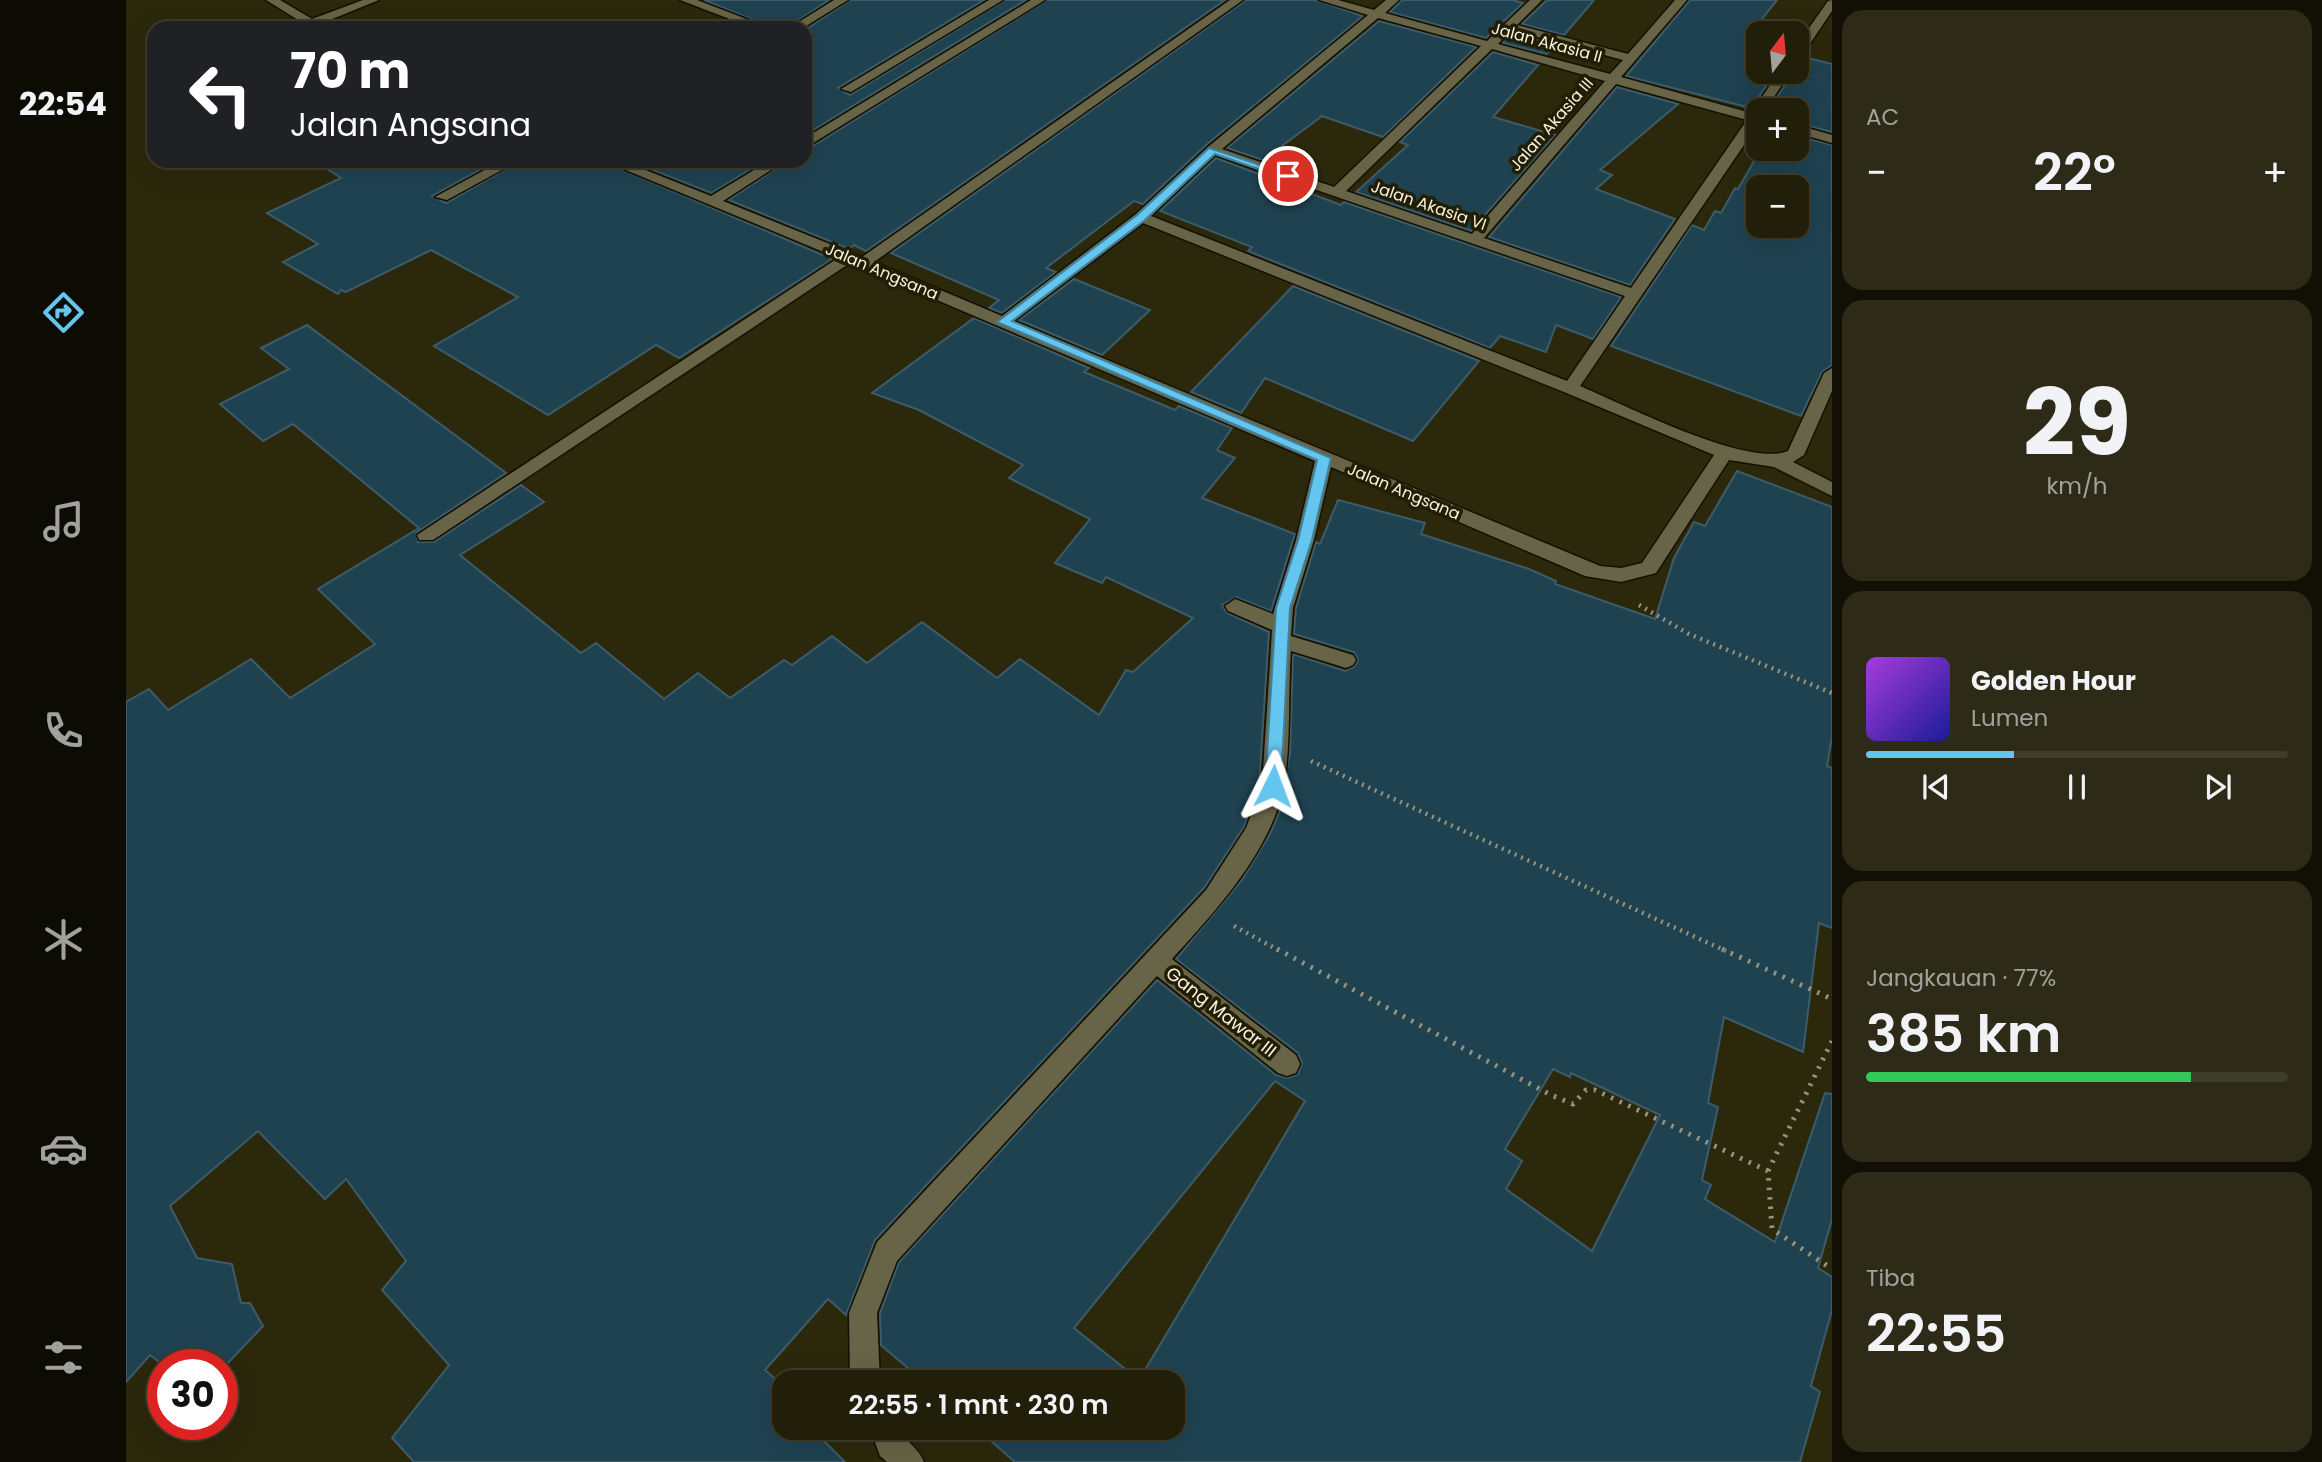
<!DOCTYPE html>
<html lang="id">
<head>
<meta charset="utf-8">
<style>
	:root { --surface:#211e09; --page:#2d2b17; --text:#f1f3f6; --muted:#a2a29c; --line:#3e3c2a; --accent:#64c5ee }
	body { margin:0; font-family:Poppins,sans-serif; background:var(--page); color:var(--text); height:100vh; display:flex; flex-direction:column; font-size:26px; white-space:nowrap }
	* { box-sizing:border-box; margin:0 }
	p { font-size:23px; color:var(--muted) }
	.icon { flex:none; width:38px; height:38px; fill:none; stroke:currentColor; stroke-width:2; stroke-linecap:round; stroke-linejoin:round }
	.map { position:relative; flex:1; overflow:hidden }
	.details { display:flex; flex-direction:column; gap:10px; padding:10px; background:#121005; width:490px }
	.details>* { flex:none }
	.banner { position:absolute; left:21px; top:21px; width:665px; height:147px; border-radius:21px; box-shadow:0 7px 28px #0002,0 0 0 2px var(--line); background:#202124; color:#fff; overflow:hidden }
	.needle { width:46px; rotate:16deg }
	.tools { position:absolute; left:1620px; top:21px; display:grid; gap:14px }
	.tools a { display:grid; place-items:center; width:63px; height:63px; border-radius:14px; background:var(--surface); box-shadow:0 7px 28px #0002,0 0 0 2px var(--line); font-size:35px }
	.speed { position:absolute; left:21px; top:1349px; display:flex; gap:14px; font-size:35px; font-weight:700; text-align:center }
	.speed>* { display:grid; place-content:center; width:91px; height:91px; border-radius:50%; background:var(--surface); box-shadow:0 7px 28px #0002,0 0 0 2px var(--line); line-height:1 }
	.speed .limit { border:10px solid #d22; background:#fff; color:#111 }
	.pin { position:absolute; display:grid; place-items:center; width:60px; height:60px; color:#fff; margin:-30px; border:4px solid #fff; border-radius:50%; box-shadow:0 2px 7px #0007 }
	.me { position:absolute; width:77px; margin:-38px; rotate:3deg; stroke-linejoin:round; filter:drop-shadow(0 0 5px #0008) }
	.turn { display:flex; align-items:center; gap:24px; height:147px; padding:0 28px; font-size:32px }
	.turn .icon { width:91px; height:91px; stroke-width:2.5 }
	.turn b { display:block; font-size:49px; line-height:60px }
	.big { font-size:52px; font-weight:600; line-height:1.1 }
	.details .card { flex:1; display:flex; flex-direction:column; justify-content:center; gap:10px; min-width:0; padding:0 24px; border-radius:21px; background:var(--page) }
	.details .dial { align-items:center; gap:0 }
	.dial b { font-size:91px; line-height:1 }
	.song { display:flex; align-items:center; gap:21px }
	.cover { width:84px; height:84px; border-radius:10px; background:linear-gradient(135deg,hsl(280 70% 55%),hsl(240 70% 35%)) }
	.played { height:7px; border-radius:4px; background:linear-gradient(90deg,var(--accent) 35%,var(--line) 35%) }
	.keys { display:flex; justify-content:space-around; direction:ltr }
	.heat { display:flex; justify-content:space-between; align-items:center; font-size:38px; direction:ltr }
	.charge { height:10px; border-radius:5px; background:linear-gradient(90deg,#34c759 77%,var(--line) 0) }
	.trip { position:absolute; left:646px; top:1370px; width:413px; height:70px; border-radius:21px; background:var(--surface); box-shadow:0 7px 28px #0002,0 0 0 2px var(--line); font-weight:600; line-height:70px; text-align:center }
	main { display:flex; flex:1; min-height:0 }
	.menu { display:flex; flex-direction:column; width:126px; justify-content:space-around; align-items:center; background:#0d0c04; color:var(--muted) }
	.menu .icon { width:49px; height:49px }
	.menu .selected { color:var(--accent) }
	.menu b { font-size:32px; color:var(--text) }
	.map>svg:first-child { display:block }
	.building { fill:#1f4251; stroke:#3d5c6a; stroke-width:2; fill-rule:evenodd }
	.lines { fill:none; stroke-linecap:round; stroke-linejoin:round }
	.minor-casing { stroke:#151000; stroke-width:3 }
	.path-far1 { stroke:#97937d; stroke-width:4.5; stroke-dasharray:2 5; stroke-linecap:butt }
	.path { stroke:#97937d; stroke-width:5; stroke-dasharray:2.5 7; stroke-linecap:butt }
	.minor { fill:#686447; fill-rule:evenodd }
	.route { fill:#64c5ee; stroke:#41809b; stroke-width:2 }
	.labels { text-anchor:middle; stroke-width:7; stroke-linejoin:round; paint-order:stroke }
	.far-street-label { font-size:16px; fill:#f6f3e3; stroke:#221e03 }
	.street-label { font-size:18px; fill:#f6f3e3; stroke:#221e03 }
</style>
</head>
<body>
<main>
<nav class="menu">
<b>22:54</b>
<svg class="icon selected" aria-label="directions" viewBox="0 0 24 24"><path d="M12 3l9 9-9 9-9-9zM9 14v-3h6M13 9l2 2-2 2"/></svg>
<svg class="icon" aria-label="music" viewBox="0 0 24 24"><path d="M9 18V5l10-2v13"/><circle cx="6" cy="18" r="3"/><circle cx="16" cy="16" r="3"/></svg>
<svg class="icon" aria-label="phone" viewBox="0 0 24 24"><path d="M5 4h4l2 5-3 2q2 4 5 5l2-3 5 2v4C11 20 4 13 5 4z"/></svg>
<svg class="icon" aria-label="climate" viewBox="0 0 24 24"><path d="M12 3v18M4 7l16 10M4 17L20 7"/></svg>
<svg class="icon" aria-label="car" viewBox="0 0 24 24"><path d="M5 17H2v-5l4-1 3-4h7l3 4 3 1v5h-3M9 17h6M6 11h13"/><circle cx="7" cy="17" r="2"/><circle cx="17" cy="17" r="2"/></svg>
<svg class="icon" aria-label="filters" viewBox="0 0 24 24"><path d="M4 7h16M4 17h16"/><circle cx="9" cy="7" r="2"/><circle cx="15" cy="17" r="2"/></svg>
</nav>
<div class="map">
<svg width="1706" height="1462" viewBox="0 0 1706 1462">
	<rect width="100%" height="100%" fill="#2c280c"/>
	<!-- building -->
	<g class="building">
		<path d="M578,0H703L661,28H647Z"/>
		<path d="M724,0H858L712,88L724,95L879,0H900L679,135V30Z"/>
		<path d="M921,0H1099L740,251L728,245L723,249L603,200L661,161H679V151Z"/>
		<path d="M1120,0H1190L1237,16L1080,145L1017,204L1008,201L920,268L930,272L876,313L863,308L873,300L765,253Z"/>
		<path d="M1276,0H1386L1397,3L1360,38L1264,12Z"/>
		<path d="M1421,0H1468L1438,35L1396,24Z"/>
		<path d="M1564,0H1651L1632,24L1664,32L1633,33V72H1650L1625,108L1500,76Z"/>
		<path d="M1253,21L1350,47L1257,137L1196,116L1137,160L1101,148Z"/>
		<path d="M1386,33L1430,45L1421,54L1377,43Z"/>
		<path d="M1367,52L1412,65L1367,117L1429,135L1345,231L1230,192L1282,145L1274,142Z"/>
		<path d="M1678,57L1706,64V132L1671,123V110H1642L1668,72H1671V60Z"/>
		<path d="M1491,87L1552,104L1474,170L1486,175L1470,189L1549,219L1504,285L1363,237Z"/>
		<path d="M1671,136L1706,145V365L1696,372L1675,416L1485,346L1566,225L1578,230L1589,211L1595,213L1609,188L1612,189L1635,149H1671ZM1633,187H1671V226H1633Z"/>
		<path d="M1090,158L1215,205L1218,202L1495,297L1467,339L1430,325L1420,352L1374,336L1364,348L1122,251L1126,247L1034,211Z"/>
		<path d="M189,161H370L306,196L320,203L394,161H476L706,259L553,358L530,345L422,415L308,346L392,297L305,250L220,292L215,290L212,294L157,262L192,244L141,213L215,178Z"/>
		<path d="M504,161H638L585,193Z"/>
		<path d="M948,279L1024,310L976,355L893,320Z"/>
		<path d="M1167,286L1353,361L1287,441L1139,378L1115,413L1065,392Z"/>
		<path d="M848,318L963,368L958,372L1049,410L1053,406L1106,428L1091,450L1109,458L1076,498L1169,534L1145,611L1110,597L1096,605L1101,613L1143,632L1133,785L1118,827L1078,888L749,1240L720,1315L702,1299L639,1370L658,1387V1428H685L719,1462H288L266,1438L323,1365L256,1290L280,1261L220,1179L199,1199L132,1131L44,1206L71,1258L106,1264L115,1303H124L137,1326L100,1365H37L24,1355L0,1382V702L23,689L42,710L125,659L164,698L249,644L192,589L293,528L167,424L137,441L94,404L163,369L135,348L181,325L380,473L290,533L292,542H308L395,485L418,502L334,555L455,653L470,643L538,699L572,673L604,698L658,660L666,665L706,636L741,663L796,622L871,678L894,659L973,715L1000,670L1007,672L1067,618L980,577L976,583L929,563L964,519L883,478L897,465L793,410L746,393Z"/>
		<path d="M1611,471L1706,507V737L1701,766L1706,768V928L1693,923L1677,1052L1598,1017L1582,1103L1592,1107L1576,1180L1585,1185L1579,1199L1649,1242L1699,1093L1706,1094V1219L1692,1268L1706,1277V1310L1685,1386L1694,1392L1674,1462H889L850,1428H1046V1382H798L755,1345L754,1313L773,1262L1031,980L1150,1075L1162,1078L1172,1074L1176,1063L1172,1053L1050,959L1116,880L1144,834L1154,810L1164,753L1167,654L1219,671L1228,667L1232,661L1228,652L1168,634L1170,608L1190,542L1194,544L1212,500L1299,523L1295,534L1403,569L1430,581L1429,584L1529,619L1548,558L1568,522L1579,526ZM1427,1069L1444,1077L1445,1073L1534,1115L1466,1251L1380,1189L1396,1161L1379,1149ZM1149,1081L1179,1101L1013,1380L948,1328Z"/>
	</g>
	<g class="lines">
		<!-- minor casing -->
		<g class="minor-casing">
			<g id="minor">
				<path d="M140,0H154L186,19L237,0H253L194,24L199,28H185Z"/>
				<path d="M554,0H571L644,28H627Z"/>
				<path d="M708,0H722L677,28H663Z"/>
				<path d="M863,0H877L725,92L715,89Z"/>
				<path d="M905,0H919L679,148V138Z"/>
				<path d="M1104,0H1117L748,262L876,316L1010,214L1082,147L1242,15L1193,0H1212L1248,10L1260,0H1273L1259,13L1361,41L1404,0H1416L1391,25L1502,54L1549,0H1561L1495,77L1625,113L1653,72H1665L1639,110H1633V123L1454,386C1497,404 1621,468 1662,451L1698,373L1706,368V391L1678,455L1667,462L1706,482V496L1648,467L1603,460L1530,573L1495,582L1459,576L1205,467L1188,540L1167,608L1165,636L1227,655L1230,660L1227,665L1220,668L1165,651C1162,694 1165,744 1158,785C1146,850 1089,912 1046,959L1170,1055L1174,1064L1170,1073L1161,1076L1152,1073L1031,976L771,1261L751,1313L754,1382H724L723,1313L751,1242L1080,890L1120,828L1136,786L1146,630L1102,611L1099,606L1109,599L1147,614L1170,540L1189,461L724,263L307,540H293L291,535L712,258L478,161H497L585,196L643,161H659L597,201L736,257ZM1252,18L1355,46L1208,187L1096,149ZM1385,30L1497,60L1484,74L1372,44ZM1366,49L1479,81L1346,234L1220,191ZM1490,84L1621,120L1505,288L1358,238ZM1089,155L1499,296L1441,381L1025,216ZM1017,223L1438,392L1588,455L1516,563L1495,568L1474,566L888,321Z"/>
				<path d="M1706,0V11L1675,57L1671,58V45L1702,1Z"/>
				<path d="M1671,125L1706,135V143L1671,133Z"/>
				<path d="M375,161H392L321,200L309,197Z"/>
				<path d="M744,1428H774C779,1442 793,1448 798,1462H761L754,1456Z"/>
			</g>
		</g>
		<!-- path-far1 -->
		<g class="path-far1">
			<path d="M1513,605L1563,634L1706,693"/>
			<path d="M1185,761L1600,951"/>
			<path d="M1108,926L1154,951"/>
		</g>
		<!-- path -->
		<g class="path">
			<path d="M1151,949L1425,1095L1447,1104L1460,1090H1469L1642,1171L1646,1229L1706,1269"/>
			<path d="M1596,949L1706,999"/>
			<path d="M1642,1171L1706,1041"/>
		</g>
		<!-- minor -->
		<use href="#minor" class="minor"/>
	</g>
	<!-- route -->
	<path class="route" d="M1083,148L1167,176L1158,178L1089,154L1019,220L886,321L1205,458L1186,540L1164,608L1155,786L1147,793L1139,786L1150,608L1172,540L1191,460L871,322L1011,215Z"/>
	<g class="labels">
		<!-- far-street labels -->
		<g class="far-street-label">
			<text transform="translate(1421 42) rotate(15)" y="6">Jalan Akasia II</text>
			<text transform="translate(1425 124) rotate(-49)" y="6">Jalan Akasia III</text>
			<text transform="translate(1303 205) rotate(19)" y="6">Jalan Akasia VI</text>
			<text transform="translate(756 271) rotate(23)" y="6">Jalan Angsana</text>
			<text transform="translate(1278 491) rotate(23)" y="6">Jalan Angsana</text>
		</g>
		<!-- street labels -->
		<g class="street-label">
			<text transform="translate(1095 1012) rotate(38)" y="6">Gang Mawar III</text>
		</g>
	</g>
</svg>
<div class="tools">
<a><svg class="needle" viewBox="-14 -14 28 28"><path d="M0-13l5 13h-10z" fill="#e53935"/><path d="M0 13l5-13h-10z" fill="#a2a29c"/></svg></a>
<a>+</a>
<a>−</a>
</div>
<div class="speed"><div class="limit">30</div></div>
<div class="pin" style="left:1162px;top:176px;background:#d93025"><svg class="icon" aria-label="arrive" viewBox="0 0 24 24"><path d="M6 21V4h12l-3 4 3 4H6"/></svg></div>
<svg class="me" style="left:1147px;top:786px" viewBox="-20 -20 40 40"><path d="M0-17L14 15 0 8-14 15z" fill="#64c5ee" stroke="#fff" stroke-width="4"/></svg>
<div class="trip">22:55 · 1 mnt · 230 m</div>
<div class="banner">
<div class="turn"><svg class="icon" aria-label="left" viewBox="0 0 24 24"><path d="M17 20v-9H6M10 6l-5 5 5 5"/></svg><div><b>70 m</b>Jalan Angsana</div></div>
</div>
</div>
<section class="details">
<div class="card"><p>AC</p>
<div class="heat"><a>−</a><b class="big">22°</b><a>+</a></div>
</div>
<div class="card dial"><b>29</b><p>km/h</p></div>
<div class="card">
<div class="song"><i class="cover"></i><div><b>Golden Hour</b><p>Lumen</p></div></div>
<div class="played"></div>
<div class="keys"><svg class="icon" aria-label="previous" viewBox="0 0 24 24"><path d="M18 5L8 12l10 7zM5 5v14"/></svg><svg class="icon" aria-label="pause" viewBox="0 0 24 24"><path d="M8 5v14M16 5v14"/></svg><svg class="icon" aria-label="next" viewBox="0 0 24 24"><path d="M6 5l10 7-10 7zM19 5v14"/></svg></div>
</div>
<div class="card"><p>Jangkauan · 77%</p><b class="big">385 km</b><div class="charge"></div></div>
<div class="card"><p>Tiba</p><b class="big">22:55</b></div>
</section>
</main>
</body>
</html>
